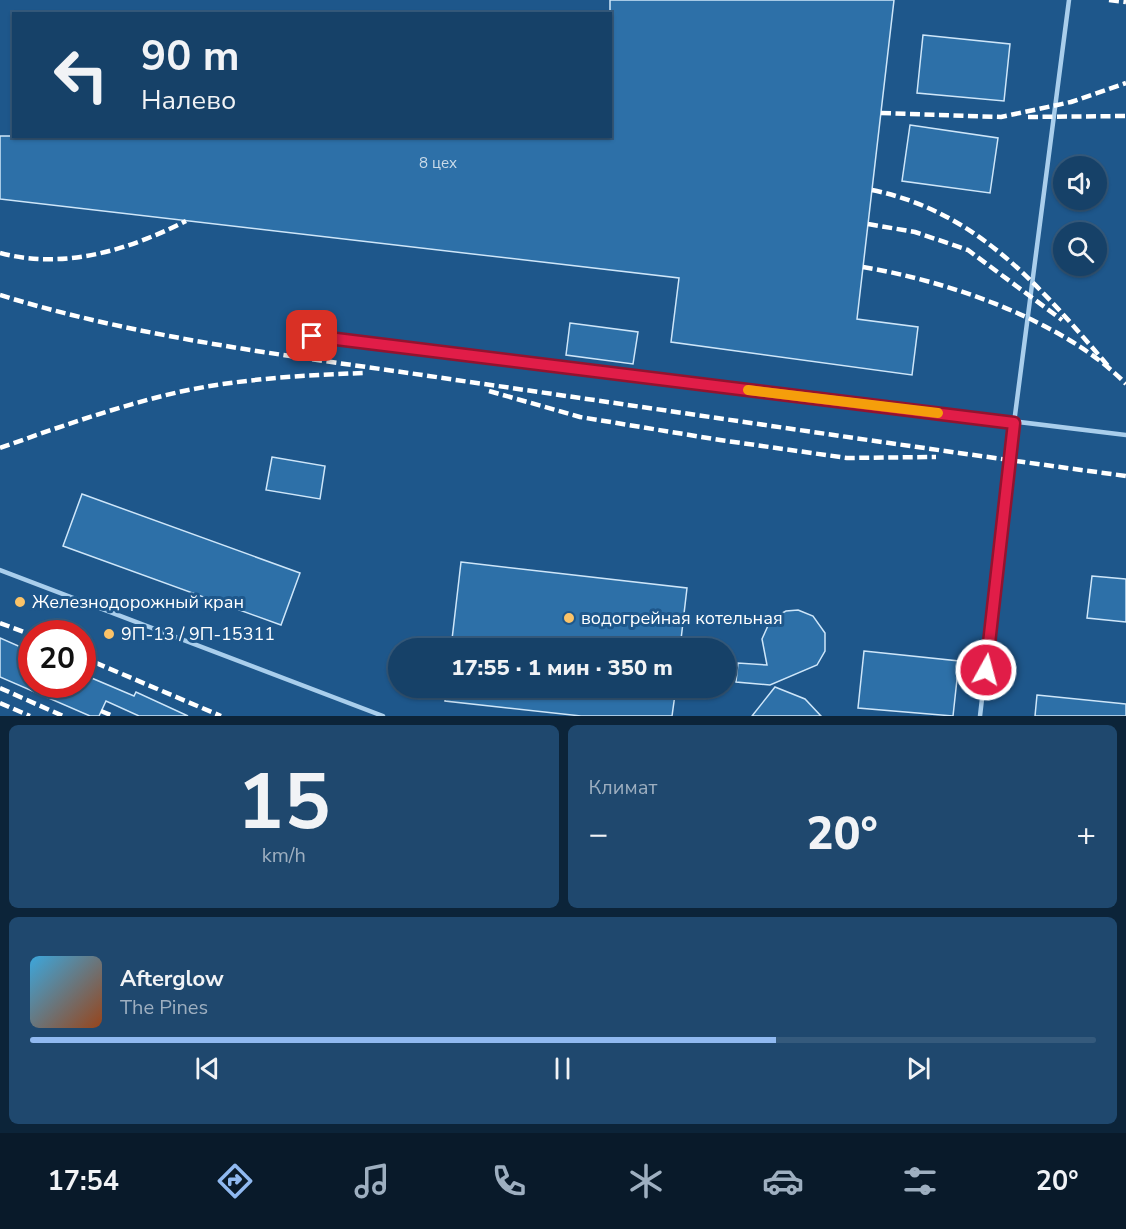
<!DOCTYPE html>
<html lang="ru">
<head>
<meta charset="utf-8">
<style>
	:root { --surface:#164168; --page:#1f486e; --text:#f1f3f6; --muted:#9eafc0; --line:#355a7c; --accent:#90b9f0 }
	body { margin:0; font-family:"Nunito Sans",sans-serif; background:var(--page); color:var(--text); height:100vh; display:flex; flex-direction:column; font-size:22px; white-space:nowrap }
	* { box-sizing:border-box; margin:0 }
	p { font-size:20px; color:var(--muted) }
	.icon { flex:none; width:33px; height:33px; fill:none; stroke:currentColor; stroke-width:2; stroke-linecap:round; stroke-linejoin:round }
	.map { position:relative; height:716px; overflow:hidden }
	.side { display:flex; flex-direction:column; gap:9px; padding:9px; background:#0c2439; flex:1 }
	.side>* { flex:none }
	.top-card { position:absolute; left:12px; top:12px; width:600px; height:126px; border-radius:0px; box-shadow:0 2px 4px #0004,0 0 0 2px var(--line); background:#164168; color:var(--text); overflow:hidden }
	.fabs { position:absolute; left:1053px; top:156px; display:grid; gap:12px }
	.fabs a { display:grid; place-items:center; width:54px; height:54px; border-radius:50%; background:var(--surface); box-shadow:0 2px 4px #0004,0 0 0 2px var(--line); font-size:30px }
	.speed { position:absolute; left:18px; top:620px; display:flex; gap:12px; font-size:30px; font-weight:700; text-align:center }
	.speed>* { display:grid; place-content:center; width:78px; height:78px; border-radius:50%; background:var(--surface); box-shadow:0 2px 4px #0004,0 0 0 2px var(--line); line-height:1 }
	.speed .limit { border:9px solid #d22; background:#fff; color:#111 }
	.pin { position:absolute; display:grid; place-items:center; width:51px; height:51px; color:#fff; margin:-26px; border-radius:12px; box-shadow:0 3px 9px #0006 }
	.me { position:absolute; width:66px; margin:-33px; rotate:7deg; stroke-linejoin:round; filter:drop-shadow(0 0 4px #0008) }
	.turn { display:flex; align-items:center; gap:21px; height:126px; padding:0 30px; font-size:27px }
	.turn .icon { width:78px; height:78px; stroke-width:2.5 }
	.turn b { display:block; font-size:42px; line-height:51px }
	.big { font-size:45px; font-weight:800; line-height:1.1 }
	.side .widget { flex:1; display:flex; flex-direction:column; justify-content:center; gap:9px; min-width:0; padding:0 21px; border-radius:9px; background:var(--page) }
	.side .dial { align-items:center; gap:0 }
	.dial b { font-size:78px; line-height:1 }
	.song { display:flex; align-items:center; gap:18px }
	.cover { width:72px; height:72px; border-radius:9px; background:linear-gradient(135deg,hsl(200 70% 55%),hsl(20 70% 35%)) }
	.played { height:6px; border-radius:3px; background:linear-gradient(90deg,var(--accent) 70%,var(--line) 70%) }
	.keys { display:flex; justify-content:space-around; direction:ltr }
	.heat { display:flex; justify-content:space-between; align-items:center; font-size:33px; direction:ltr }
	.side .tiles { flex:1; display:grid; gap:9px; grid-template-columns:1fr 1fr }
	.widget:last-child { grid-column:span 2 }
	.trip { position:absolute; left:388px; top:638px; width:348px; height:60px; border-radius:30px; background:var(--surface); box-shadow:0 2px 4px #0004,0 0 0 2px var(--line); font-weight:800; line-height:60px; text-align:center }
	.tab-bar { display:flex; height:96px; justify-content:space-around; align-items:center; background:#091a2a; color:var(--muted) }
	.tab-bar .icon { width:42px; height:42px }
	.tab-bar .selected { color:var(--accent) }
	.tab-bar b { font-size:27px; color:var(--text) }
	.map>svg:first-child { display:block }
	.building { fill:#2d70a8; stroke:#cee6f9; stroke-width:1.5 }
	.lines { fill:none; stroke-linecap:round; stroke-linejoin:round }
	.lane { stroke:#a9ceec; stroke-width:4.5 }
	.rail { stroke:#fff; stroke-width:4.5; stroke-dasharray:10 4.5; stroke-linecap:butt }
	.route-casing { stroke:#92132f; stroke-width:15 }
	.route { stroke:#e11d48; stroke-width:10 }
	.slow { stroke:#f59e0b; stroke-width:10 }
	.poi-dot { fill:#fbc368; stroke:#1e578b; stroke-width:2 }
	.labels { text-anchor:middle; stroke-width:6; stroke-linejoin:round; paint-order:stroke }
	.number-label { font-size:15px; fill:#cadbe9 }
	.poi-label { font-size:18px; fill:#fff; stroke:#1e578b; text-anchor:start }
</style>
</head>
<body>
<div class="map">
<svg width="1126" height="716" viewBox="0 0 1126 716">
	<rect width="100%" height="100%" fill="#1e578b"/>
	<!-- building -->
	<g class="building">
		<path d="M610,0H894L857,319L918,327L912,375L671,342L679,278L0,199V136H610Z"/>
		<path d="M923,35L1010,44L1004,101L917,93Z"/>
		<path d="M910,125L998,138L990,193L902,181Z"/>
		<path d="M570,323L638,332L633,364L566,355Z"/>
		<path d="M272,457L325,466L320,499L266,490Z"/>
		<path d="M82,494L300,573L281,625L63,546Z"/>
		<path d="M461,562L687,588L680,648H451Z"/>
		<path d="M1092,576L1126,579V622L1087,618Z"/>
		<path d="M798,610L813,616L825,633V651L817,665L770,685L736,682L738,663L767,665L762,639L771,619L786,611Z"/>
		<path d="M0,638L32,652V684H82V674L134,696L136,692L188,716H139L106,701L99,716H90L0,677Z"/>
		<path d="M864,651L959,661L953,716L858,708Z"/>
		<path d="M446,687H676L672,716H581L445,701Z"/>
		<path d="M775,687L805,699L821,716H752Z"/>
		<path d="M1037,695L1126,704V716H1035Z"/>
	</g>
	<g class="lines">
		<!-- lane -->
		<g class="lane">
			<path d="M312,336L1126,435"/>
			<path d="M0,570L383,716"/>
			<path d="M980,716L1014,423L1069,0"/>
		</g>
		<!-- rail -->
		<g class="rail">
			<path d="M1109,0L1126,2"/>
			<path d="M881,113L1001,117L1071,102L1126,83"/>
			<path d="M1028,117L1126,116"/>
			<path d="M872,190C979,212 1041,288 1109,367"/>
			<path d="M868,224L915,232L968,250L1062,320"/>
			<path d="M0,253C65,270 128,250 186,221"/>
			<path d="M863,267C948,281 1065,321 1126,384"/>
			<path d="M0,295C148,341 304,357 456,380C679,412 902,446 1126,476"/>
			<path d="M489,391L580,417L720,440L847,458L936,457"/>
			<path d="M0,448C59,427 118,406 179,392C238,379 304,375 365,373"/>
			<path d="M0,623L32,635"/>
			<path d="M82,657L221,716"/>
			<path d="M0,688L63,716"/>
			<path d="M0,703L30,716"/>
			<path d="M101,711L113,716"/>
		</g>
	</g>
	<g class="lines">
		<!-- route casing -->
		<g class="route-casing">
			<path id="route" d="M312,336L1014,423L986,670"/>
		</g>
		<!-- route -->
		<use href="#route" class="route"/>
		<!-- slow -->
		<path class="slow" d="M748,390L938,413"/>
	</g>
	<!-- markers -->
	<g class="poi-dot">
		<circle cx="20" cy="602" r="6"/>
		<circle cx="569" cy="618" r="6"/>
		<circle cx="109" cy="634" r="6"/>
	</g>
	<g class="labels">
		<!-- number labels -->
		<g class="number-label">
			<text x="438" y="168">8 цех</text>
		</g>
		<!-- poi labels -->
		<g class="poi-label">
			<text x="32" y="608">Железнодорожный кран</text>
			<text x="581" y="624">водогрейная котельная</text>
			<text x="121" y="640">9П-13 / 9П-15311</text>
		</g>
	</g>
</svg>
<div class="fabs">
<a><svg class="icon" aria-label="sound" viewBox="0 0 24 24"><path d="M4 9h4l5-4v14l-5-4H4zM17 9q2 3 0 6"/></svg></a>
<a><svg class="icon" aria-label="search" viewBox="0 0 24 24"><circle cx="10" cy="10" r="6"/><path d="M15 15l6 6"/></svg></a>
</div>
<div class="speed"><div class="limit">20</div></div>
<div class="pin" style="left:312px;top:336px;background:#d93025"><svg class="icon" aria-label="arrive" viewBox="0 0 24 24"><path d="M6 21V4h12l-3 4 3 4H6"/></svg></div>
<svg class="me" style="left:986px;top:670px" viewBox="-20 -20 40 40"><circle r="17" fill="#e11d48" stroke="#fff" stroke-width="3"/><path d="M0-11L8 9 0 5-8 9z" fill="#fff"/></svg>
<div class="trip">17:55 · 1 мин · 350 m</div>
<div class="top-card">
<div class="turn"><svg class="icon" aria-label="left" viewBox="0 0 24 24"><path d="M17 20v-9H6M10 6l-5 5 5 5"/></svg><div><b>90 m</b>Налево</div></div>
</div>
</div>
<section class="side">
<div class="tiles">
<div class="widget dial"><b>15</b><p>km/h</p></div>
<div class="widget"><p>Климат</p>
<div class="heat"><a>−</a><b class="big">20°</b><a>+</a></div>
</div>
<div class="widget">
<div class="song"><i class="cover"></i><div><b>Afterglow</b><p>The Pines</p></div></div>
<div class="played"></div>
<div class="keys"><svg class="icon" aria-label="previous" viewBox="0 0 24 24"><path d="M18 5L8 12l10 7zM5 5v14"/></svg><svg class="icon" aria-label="pause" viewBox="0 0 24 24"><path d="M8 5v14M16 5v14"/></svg><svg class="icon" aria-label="next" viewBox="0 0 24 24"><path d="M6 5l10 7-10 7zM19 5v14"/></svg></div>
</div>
</div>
</section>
<nav class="tab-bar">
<b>17:54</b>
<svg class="icon selected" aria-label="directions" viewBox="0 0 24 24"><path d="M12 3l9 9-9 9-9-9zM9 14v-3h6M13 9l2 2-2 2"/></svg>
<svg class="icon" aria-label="music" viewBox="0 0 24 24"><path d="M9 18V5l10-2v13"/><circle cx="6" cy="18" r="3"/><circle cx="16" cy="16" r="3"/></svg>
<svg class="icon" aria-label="phone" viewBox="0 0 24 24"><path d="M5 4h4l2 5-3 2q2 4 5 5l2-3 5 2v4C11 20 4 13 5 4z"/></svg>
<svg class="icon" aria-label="climate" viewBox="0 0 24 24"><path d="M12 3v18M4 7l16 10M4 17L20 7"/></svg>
<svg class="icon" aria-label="car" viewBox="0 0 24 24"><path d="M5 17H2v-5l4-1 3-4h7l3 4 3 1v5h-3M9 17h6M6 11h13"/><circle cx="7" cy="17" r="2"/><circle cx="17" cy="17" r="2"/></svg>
<svg class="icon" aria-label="filters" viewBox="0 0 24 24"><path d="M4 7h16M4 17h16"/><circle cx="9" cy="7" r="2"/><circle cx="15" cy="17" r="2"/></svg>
<b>20°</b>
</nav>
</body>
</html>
